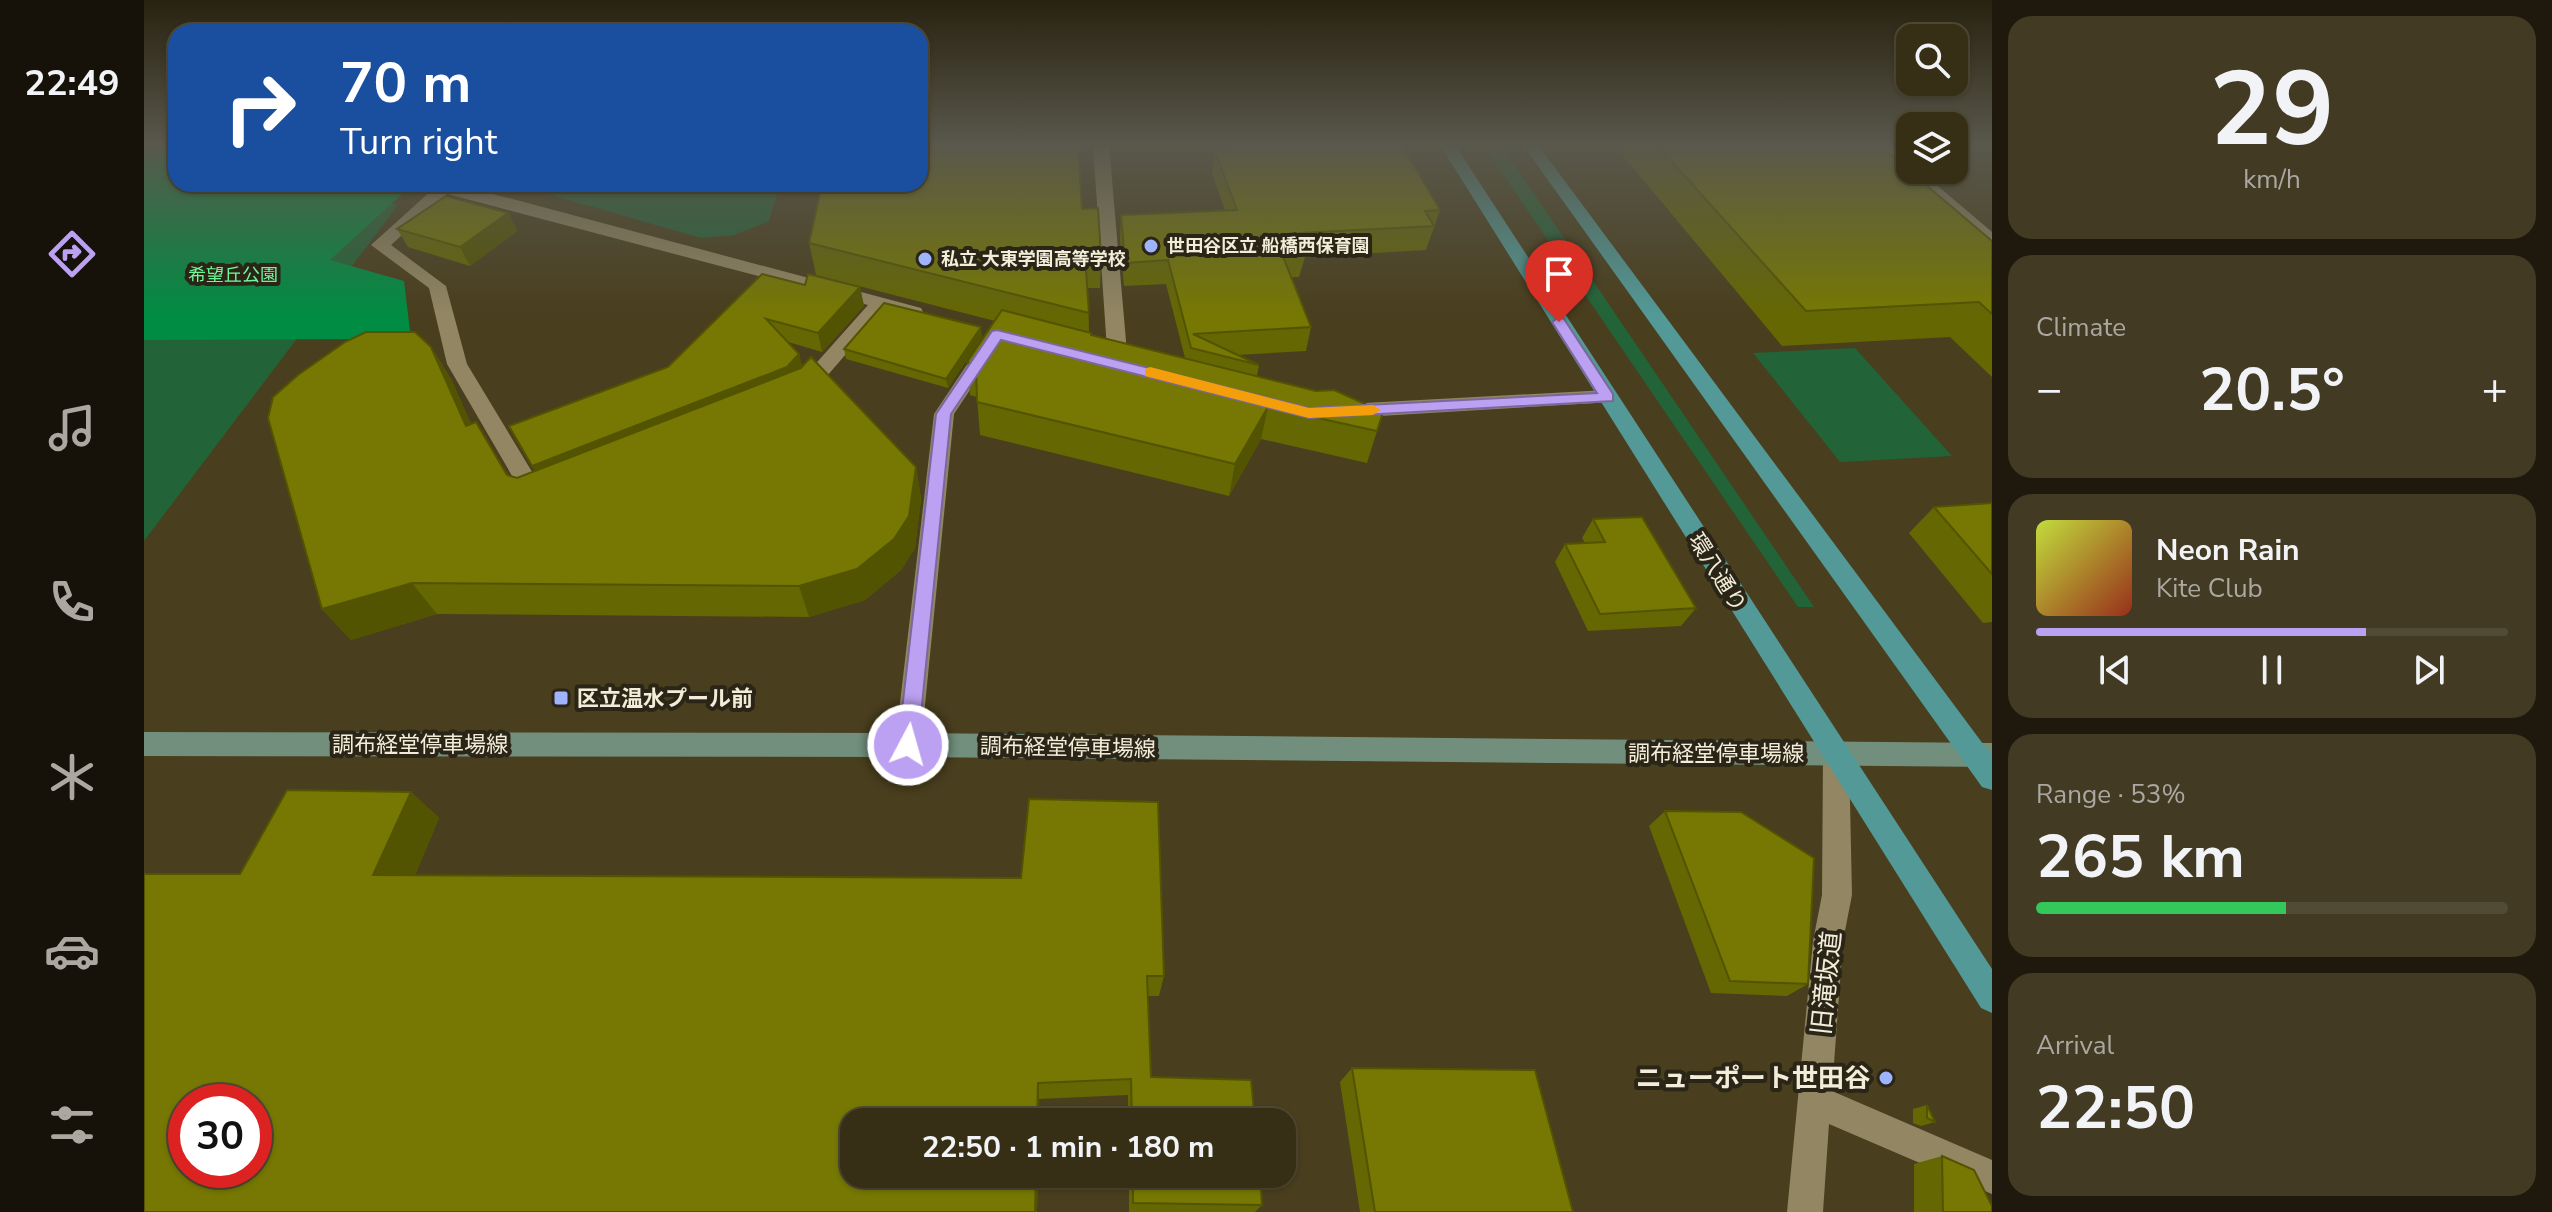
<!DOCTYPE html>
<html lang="en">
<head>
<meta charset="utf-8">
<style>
	:root { --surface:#372e16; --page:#423a23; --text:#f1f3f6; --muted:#aaa8a1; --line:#514a35; --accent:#bca0f2 }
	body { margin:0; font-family:"Nunito Sans","Noto Sans JP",sans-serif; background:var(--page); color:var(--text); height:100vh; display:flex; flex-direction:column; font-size:30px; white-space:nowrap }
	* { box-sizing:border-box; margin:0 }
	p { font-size:26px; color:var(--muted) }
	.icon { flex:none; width:44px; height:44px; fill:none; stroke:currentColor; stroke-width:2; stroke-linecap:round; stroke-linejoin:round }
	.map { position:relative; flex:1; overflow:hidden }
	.panel { display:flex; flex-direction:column; gap:16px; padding:16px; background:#1e190c; width:560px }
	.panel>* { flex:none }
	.top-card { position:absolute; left:24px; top:24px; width:760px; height:168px; border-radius:24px; box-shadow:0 2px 6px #0004,0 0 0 2px var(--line); background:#1a4fa0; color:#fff; overflow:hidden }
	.tools { position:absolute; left:1752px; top:24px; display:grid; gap:16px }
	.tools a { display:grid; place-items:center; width:72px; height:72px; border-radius:16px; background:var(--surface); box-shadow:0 2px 6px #0004,0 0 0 2px var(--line); font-size:40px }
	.speed { position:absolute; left:24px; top:1084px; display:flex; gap:16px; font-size:40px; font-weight:700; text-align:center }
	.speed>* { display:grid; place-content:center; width:104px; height:104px; border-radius:50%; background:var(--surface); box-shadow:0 2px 6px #0004,0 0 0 2px var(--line); line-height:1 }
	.speed .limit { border:12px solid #d22; background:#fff; color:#111 }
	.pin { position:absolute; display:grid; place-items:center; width:68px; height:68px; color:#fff; margin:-82px -34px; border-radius:50% 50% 50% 0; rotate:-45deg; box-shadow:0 0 8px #0007 }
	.pin .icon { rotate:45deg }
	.me { position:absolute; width:88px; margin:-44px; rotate:6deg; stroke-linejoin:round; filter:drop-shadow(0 0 6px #0008) }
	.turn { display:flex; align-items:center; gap:28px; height:168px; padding:0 40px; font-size:36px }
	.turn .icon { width:104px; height:104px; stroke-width:2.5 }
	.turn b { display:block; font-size:56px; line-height:68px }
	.big { font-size:60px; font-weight:700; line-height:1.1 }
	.panel .tile { flex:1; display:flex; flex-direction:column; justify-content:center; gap:12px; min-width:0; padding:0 28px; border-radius:24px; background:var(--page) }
	.panel .dial { align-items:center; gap:0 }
	.dial b { font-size:104px; line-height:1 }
	.song { display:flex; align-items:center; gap:24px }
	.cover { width:96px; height:96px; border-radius:12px; background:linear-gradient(135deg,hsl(70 70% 55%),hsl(10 70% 35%)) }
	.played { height:8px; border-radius:4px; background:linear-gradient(90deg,var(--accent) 70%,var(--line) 70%) }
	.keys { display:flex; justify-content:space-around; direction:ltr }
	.heat { display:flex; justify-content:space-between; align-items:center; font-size:44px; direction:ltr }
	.charge { height:12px; border-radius:6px; background:linear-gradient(90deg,#34c759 53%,var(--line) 0) }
	.trip { position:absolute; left:696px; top:1108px; width:456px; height:80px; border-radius:24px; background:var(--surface); box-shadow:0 2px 6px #0004,0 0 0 2px var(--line); font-weight:700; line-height:80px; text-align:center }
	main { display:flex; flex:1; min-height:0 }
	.tab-bar { display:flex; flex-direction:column; width:144px; justify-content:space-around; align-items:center; background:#161209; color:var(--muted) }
	.tab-bar .icon { width:56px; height:56px }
	.tab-bar .active { color:var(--accent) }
	.tab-bar b { font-size:36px; color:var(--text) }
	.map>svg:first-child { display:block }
	.green { fill:#226438 }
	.forest { fill:#008c43 }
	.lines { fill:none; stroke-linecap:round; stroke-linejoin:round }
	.street { fill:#928663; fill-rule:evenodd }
	.secondary { fill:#728f7d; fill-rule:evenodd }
	.primary { fill:#529997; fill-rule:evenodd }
	.wall { fill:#656703; fill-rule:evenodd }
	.shaded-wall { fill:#535402 }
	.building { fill:#767803; stroke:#535402; stroke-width:2; fill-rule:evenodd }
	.route { fill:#bca0f2; stroke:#7a689d; stroke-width:2 }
	.slow { fill:#f59e0b }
	.poi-dot { fill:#9eb4fd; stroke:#2a2517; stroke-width:3 }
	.labels { text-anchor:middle; stroke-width:8; stroke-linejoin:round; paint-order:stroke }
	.far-poi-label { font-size:18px; font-weight:bold; fill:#f2ecd9; stroke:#2a2517; text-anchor:start }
	.far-park-label { font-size:18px; fill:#6df998; stroke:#2a2517 }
	.street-label { font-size:22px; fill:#f2ecd9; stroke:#2a2517 }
	.poi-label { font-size:22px; font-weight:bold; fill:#f2ecd9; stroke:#2a2517; text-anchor:start }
	.near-street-label { font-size:26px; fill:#f2ecd9; stroke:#2a2517 }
	.near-poi-label { font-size:26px; font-weight:bold; fill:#f2ecd9; stroke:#2a2517; text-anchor:end }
</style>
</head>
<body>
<main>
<nav class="tab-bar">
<b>22:49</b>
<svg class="icon active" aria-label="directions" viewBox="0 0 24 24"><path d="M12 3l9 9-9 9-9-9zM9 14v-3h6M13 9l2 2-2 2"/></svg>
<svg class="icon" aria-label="music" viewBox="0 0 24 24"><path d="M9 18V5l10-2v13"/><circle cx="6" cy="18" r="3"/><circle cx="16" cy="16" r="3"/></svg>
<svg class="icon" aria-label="phone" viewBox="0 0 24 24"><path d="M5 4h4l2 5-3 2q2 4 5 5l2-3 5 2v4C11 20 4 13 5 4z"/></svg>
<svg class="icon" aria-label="climate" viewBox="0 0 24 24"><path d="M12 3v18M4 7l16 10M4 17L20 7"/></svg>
<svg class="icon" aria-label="car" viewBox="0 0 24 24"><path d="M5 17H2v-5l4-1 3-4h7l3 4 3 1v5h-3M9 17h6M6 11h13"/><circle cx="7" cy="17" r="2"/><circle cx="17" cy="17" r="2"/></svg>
<svg class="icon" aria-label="filters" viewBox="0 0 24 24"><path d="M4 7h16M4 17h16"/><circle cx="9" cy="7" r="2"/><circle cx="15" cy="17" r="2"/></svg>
</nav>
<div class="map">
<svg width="1848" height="1212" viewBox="0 0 1848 1212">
	<rect width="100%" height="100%" fill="#493e1d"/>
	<!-- green -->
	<g class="green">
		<path d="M0,145L32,184H171L254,205L0,541Z"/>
		<path d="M1339,145H1357L1670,607H1654Z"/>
		<path d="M369,184H636L625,221L590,235L557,238Z"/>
		<path d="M1711,348L1808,456L1696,462L1609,353Z"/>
	</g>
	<!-- forest -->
	<path class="forest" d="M0,145H32V184H269L186,260L260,281L267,339L0,340Z"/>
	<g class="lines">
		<!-- street -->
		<g class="street">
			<path d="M949,145H965L984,364L974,370L964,364Z"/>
			<path d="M1730,145H1747L1766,162V170H1775L1848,232V246L1842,245Z"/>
			<path d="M277,184H312L777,308L779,312L770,318L740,310L664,398L657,400L647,393L650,388L724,305L303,194L247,245L302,286L323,364L399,490L407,497C402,506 395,508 385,505L303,364L285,288L227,245L288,190Z"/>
			<path d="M843,343L853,349L810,414L777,745L773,753L764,757L755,753L751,745L790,414L836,345Z"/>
			<path d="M1463,390L1470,392L1473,397L1470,402L1202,418L1192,411L1202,404Z"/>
			<path d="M1692,742L1701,746L1705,754L1708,895L1699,941L1688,1091L1848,1160V1194L1685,1124L1679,1212H1643L1669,941L1678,895L1679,754L1683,746Z"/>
		</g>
		<!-- secondary -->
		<path class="secondary" d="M0,732L764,733L1848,743V767L764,757L0,756Z"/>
		<!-- primary -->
		<g class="primary">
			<path d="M1296,145H1311L1848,969V1013L1837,1008Z"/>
			<path d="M1379,145H1394L1848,756V790L1838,787Z"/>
		</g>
	</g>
	<!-- wall -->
	<g class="wall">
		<path d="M1470,145H1735L1848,241V377L1806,337L1638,346Z"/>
		<path d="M1083,147L1296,210L1282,250L1161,257L1155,277H1148L1167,327L1162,351L1094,355L1115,365L1113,376L1239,412L1223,463L1117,439L1085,496L836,435L833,397L826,395L823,362L851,321L672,275L665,243L938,209L957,256L956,288H944L945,332L947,335L1041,358L1022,284L980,286L976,239L977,215L1081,210L1068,174L1071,151L1082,150Z"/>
		<path d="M364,213L373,231L326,266L264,247L253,229Z"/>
		<path d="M661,285L716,287L720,306L678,352L644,342L655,354L658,367L772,467L777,499L771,548L757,570L721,600L665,617L293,614L207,640L178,609L287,347L307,379L327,424L364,475L373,478L391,471L365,426L524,367Z"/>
		<path d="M838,337L804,388L702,359L700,349Z"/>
		<path d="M1848,503V622L1839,623L1765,533L1790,507Z"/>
		<path d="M1449,519L1552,608L1537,626L1444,631L1411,562L1421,544L1441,543L1438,538Z"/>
		<path d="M143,790L267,792L295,818L271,875L877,878L885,799L1014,802L1020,976L1015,996H1004L1007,1077L1107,1080L1111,1122H984V1095L895,1099V1122H710V1174H894L893,1212H0V874H96ZM42,1102H110V1170H42Z"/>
		<path d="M1521,811L1664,984L1643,996L1567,993L1505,826Z"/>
		<path d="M1208,1068L1429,1212H1216L1196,1082Z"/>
		<path d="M1783,1105L1791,1122L1777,1126L1769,1123V1109Z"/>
		<path d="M1798,1156L1848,1212H1770V1164Z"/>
		<path d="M985,1174H1116L1118,1205L1111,1212H985Z"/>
	</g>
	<!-- shaded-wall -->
	<g class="shaded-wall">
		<path d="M364,213L373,231L326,266L316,247Z"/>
		<path d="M716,287L720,306L678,352L674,333Z"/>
		<path d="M837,327L838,337L804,388L802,379Z"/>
		<path d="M287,347L307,379L342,459L322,426Z"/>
		<path d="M655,354L660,373L399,484L388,466Z"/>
		<path d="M1124,407L1117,439L1085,496L1091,464Z"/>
		<path d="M772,467L777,499L771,548L757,570L721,600L665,617L655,586Z"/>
		<path d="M268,583L293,614L207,640L178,609Z"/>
		<path d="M267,792L295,818L261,898L229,875Z"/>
		<path d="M894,1083L895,1099V1122H893Z"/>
		<path d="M892,1174H894L893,1212H891Z"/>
	</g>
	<!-- building -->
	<g class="building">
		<path d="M776,145H934L938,209L954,208L957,256H941L945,313L665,243L678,184H776Z"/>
		<path d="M1106,145H1258L1296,210L1281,211L1290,226L1156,233L1162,248L1158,249L1160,253L1138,254L1167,327L1049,334L1115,365L1047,348L1024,260L981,263L977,215L1093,210L1071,151L1084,150L1083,147Z"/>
		<path d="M1513,145H1735L1848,241V314L1835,302L1662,311Z"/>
		<path d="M302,196L364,213L316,247L253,229Z"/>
		<path d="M618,274L661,285L664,274L716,287L674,333L622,319L655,354L643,367L388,466L365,426L524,367Z"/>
		<path d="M740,303L837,327L802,379L700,349Z"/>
		<path d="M858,310L947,333V335L1172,391L1190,390L1239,412L1233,431L1124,407L1091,464L833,402L832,365L823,362Z"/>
		<path d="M222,332H271L287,347L322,426L332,422L363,475L373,478L657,368L667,357L772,467L765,516L750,539L713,569L655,586L268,583L178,609L124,418L129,397L154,375L201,342Z"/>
		<path d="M1848,503V574L1790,507Z"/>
		<path d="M1498,517L1552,608L1456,614L1421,544L1461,542L1449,519Z"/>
		<path d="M143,790L267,792L229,875L877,878L885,799L1014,802L1020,976H1003L1007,1077L1107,1080L1111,1122H988L987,1079L894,1083L893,1122H710V1174H892L891,1212H0V874H96ZM42,1102H110V1170H42Z"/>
		<path d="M1521,811L1597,812L1670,858L1664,984L1586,981Z"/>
		<path d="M1208,1068L1391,1070L1429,1212H1231Z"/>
		<path d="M1783,1105L1791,1122L1783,1118Z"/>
		<path d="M1798,1156L1830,1170L1848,1206V1212H1799Z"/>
		<path d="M989,1174H1116L1118,1205L989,1203Z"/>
	</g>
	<!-- sky -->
	<linearGradient id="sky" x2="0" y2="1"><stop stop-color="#282210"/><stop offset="0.46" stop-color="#59584c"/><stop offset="1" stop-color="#59584c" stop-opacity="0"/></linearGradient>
	<rect width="1848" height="315" fill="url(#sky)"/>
	<!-- route -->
	<path class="route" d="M1415,317L1420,319L1469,394V401L1165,418L857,340L807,414L774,745L772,751L764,754L757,751L754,745L792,414L848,331L853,330L1165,408L1453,393L1408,322Z"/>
	<!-- slow -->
	<path class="slow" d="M1006,367L1165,408L1229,405L1237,410L1229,415L1165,418L1001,376V369Z"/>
	<!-- markers -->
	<g class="poi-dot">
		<circle cx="1007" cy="246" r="8"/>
		<circle cx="781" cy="259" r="8"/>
		<rect x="409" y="690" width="16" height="16" rx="4"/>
		<circle cx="1742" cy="1078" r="8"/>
	</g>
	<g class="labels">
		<!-- far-poi labels -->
		<g class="far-poi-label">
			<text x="1023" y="252">世田谷区立 船橋西保育園</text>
			<text x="797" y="265">私立 大東学園高等学校</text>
		</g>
		<!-- far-park labels -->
		<g class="far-park-label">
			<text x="89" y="281">希望丘公園</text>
		</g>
		<!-- street labels -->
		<g class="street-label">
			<text transform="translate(1574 572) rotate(58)" y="8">環八通り</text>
			<text x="276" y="752">調布経堂停車場線</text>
			<text transform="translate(924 747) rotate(1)" y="8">調布経堂停車場線</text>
			<text x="1572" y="761">調布経堂停車場線</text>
		</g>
		<!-- poi labels -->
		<g class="poi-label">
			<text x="433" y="706">区立温水プール前</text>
		</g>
		<!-- near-street labels -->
		<g class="near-street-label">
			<text transform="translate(1682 983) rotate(-84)" y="9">旧滝坂道</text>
		</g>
		<!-- near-poi labels -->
		<g class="near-poi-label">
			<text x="1726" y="1087">ニューポート世田谷</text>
		</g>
	</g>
</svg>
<div class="tools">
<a><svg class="icon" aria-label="search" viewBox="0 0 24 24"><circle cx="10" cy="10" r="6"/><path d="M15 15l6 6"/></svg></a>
<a><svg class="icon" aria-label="layers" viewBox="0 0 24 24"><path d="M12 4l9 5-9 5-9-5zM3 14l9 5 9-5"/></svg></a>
</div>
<div class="speed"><div class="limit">30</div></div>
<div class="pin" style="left:1415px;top:322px;background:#d93025"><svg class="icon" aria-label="arrive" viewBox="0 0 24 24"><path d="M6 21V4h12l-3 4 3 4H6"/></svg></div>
<svg class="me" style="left:764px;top:745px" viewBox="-20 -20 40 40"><circle r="17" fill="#bca0f2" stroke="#fff" stroke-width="3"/><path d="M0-11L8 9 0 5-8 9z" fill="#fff"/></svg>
<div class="trip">22:50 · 1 min · 180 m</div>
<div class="top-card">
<div class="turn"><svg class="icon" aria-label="right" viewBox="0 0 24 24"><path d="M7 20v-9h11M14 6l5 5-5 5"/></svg><div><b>70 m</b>Turn right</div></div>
</div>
</div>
<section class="panel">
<div class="tile dial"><b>29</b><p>km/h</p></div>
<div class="tile"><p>Climate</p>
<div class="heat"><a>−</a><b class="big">20.5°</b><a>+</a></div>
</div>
<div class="tile">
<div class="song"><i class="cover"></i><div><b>Neon Rain</b><p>Kite Club</p></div></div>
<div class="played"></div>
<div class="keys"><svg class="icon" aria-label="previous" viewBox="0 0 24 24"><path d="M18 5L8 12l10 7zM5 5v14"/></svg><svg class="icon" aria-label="pause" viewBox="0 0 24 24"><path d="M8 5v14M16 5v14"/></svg><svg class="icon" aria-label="next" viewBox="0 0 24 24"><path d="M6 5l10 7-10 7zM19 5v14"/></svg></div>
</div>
<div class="tile"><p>Range · 53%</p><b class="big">265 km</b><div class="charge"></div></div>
<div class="tile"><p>Arrival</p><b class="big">22:50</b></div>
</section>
</main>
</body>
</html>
